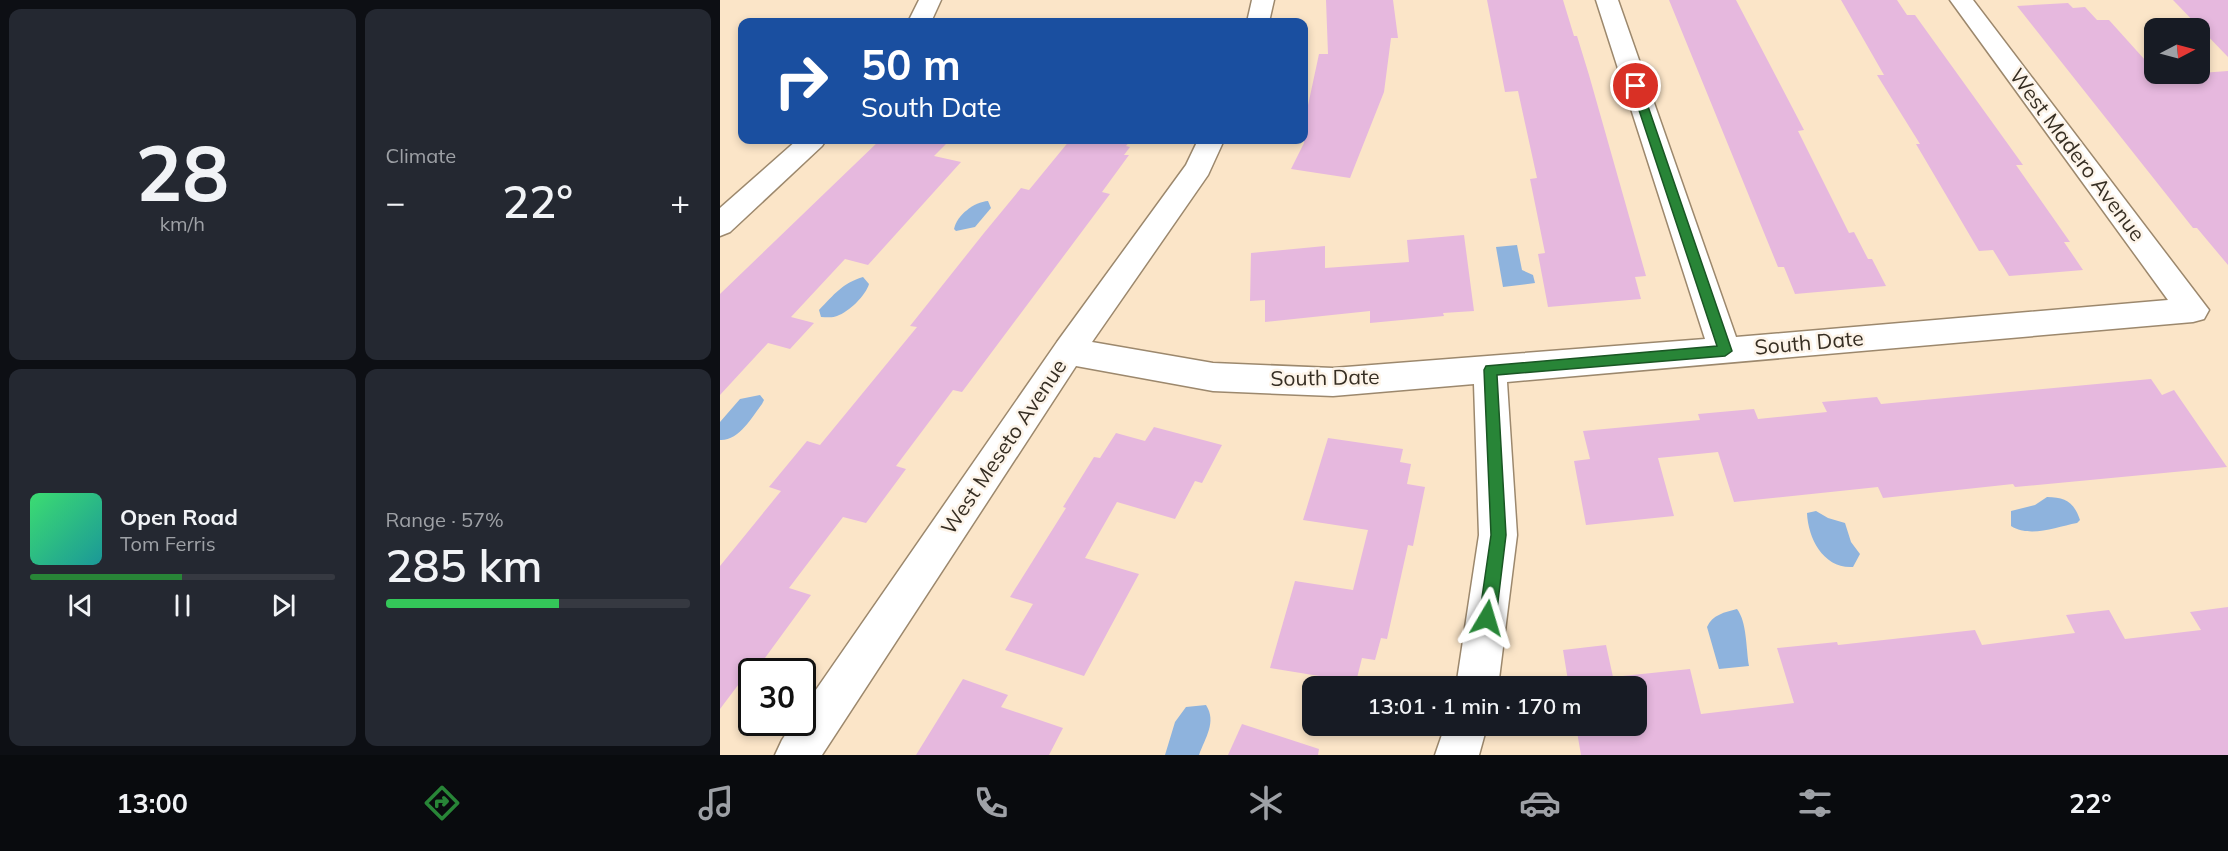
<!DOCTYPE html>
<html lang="en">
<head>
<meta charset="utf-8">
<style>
	:root { --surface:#171b24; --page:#242831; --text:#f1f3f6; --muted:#9ea1a6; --line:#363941; --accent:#288537 }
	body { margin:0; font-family:Mulish,sans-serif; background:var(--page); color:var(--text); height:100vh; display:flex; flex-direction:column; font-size:22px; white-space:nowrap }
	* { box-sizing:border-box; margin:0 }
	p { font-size:20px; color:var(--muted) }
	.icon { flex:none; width:33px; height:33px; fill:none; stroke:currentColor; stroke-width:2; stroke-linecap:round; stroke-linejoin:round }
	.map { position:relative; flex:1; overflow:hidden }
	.details { display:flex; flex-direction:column; gap:9px; padding:9px; background:#0d0f14; width:720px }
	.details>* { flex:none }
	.banner { position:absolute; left:18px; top:18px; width:570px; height:126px; border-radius:12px; box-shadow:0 3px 9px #0003; background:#1a4fa0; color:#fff; overflow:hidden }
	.needle { width:39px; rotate:84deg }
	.fabs { position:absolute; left:1424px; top:18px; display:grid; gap:12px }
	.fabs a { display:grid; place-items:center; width:66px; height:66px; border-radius:12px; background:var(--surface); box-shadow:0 3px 9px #0003; font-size:30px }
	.speed { position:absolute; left:18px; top:658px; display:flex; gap:12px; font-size:30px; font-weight:700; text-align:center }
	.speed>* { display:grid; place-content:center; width:78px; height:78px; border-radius:50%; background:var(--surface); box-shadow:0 3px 9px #0003; line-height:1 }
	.speed .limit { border:3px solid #111; border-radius:9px; background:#fff; color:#111 }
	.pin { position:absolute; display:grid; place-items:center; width:51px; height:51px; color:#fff; margin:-26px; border:3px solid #fff; border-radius:50%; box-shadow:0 2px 6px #0007 }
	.me { position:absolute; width:66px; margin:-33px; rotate:7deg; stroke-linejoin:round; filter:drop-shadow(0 0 4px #0008) }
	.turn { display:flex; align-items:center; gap:21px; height:126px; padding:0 24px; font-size:27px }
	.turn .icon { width:78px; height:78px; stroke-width:2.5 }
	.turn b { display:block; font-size:42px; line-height:51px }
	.big { font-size:45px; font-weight:600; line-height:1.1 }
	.details .tile { flex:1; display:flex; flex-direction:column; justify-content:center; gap:9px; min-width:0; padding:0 21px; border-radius:12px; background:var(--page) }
	.details .dial { align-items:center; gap:0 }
	.dial b { font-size:78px; line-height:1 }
	.song { display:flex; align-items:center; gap:18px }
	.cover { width:72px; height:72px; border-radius:9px; background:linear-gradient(135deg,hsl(140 70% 55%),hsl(180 70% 35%)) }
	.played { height:6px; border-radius:3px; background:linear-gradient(90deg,var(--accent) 50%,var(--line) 50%) }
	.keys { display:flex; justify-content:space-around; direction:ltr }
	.heat { display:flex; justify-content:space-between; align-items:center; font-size:33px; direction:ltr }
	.charge { height:9px; border-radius:4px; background:linear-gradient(90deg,#34c759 57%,var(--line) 0) }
	.details .tiles { flex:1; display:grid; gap:9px; grid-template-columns:repeat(2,1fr) }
	.trip { position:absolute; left:582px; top:676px; width:345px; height:60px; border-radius:12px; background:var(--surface); box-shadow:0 3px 9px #0003; font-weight:600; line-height:60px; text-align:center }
	.dock { display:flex; height:96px; justify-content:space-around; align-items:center; background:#090b0e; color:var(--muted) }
	.dock .icon { width:42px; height:42px }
	.dock .active { color:var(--accent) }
	.dock b { font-size:27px; color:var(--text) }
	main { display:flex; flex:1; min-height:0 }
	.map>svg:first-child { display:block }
	.water { fill:#8eb3dd }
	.building { fill:#e6b8de }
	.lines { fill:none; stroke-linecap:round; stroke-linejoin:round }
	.street-casing { stroke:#9c886d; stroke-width:3 }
	.street { fill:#fff; fill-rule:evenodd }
	.route { fill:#288537; stroke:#1a5624; stroke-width:1.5 }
	.labels { text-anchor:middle; stroke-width:5; stroke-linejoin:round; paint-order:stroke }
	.street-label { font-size:21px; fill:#362e23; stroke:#fdf4e9 }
</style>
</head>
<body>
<main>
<section class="details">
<div class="tiles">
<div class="tile dial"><b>28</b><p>km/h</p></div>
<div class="tile"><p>Climate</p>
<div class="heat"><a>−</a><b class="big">22°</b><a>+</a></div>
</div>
<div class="tile">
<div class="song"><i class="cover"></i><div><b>Open Road</b><p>Tom Ferris</p></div></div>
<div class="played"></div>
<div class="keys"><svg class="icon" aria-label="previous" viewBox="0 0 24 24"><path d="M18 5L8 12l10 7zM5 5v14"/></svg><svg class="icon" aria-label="pause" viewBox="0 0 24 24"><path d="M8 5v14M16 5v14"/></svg><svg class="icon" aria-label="next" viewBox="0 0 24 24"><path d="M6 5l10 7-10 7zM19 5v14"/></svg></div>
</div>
<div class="tile"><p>Range · 57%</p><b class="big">285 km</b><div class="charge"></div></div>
</div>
</section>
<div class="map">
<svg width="1508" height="755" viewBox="0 0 1508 755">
	<rect width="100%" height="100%" fill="#fbe5c8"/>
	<!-- water -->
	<g class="water">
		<path d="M268,201L271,208L255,227L236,231L234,229C237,215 254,202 268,201Z"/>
		<path d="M797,245L802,270L813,275L815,283L783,287L776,247Z"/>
		<path d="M143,277L149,284C146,295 129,312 117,316C113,318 106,317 101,317L99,310C115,294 121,284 143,277Z"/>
		<path d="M40,395L44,400L42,404C32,417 19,441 0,440V422L20,399Z"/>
		<path d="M1327,497C1345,497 1354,502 1360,520L1357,523C1336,527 1310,538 1291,526V511L1315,505Z"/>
		<path d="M1096,511L1108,518L1125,523L1131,542L1140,554L1133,567C1104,569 1088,539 1087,513Z"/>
		<path d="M1017,609C1027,622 1026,648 1029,666L999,669L987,627C992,615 1005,612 1017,609Z"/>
		<path d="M486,705C497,722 485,738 479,755H445L455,722L466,707Z"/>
	</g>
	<!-- building -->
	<g class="building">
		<path d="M606,0H673L678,38H671L664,92L630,178L571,169L584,143V124L599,54H608Z"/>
		<path d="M767,0H843L854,36H857L869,75L926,276L915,277L921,299L828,307L818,254L825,253L810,179L817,178L798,91L785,92Z"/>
		<path d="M949,0H1016L1084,130L1078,131L1129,233L1134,232L1148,259H1152L1166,286L1075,294L1064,267H1058Z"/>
		<path d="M1121,0H1177L1187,15H1195L1303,165H1296L1350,242H1344L1363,270L1289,276L1273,250L1259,251L1196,144H1200L1157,75H1164Z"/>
		<path d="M1453,0H1508V57Z"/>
		<path d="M1348,3L1353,8L1365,7L1377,20H1389L1434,70V74L1439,76L1508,71V265L1477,228H1473L1297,6Z"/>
		<path d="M160,140H230L214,156L241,162L148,265L125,259L71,317L94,323L70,349L48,343L0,395V294Z"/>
		<path d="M350,140H411L406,146L410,147L404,155H409L382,192L390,194L242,392L233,390L176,466L186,469L146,523L123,517L69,588L91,595L42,662L37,660L0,709V566L61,491L49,487L87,441L100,445L197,327L190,326L264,233L301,188L309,190Z"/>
		<path d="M744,235L754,311L723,313L724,316L650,323V311L545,322V300L530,301L531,253L605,246V268L689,262L687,240Z"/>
		<path d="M1431,379L1442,395L1454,390L1507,467L1295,487L1293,484L1163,498L1158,487L1014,502L998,452L938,458L954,516L866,525L854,461L870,459L863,431L980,420L978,414L1034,409L1038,419L1107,412L1102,402L1157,397L1161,404Z"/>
		<path d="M434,427L502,445L482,483L475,481L455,519L397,502L365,558L419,574L364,676L285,650L313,604L290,597L346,508L343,507L374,457L380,458L396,433L425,441Z"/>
		<path d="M608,438L683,449L680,462L691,464L687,484L705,487L693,546L688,545L667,639L661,638L655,660L642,658L636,682L550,668L575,581L633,590L648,530L583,520Z"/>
		<path d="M1508,607V755H861L856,726H916V687H849L843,650L886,645L893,677L970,669L981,714L1074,703L1057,648L1117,642L1118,645L1255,630L1262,645L1355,633L1346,615L1389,610L1405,639L1481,630L1470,612Z"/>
		<path d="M243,679L288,695L281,707L343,728L329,755H196Z"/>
		<path d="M522,724L599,749L598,755H508Z"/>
	</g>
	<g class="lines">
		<!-- street casing -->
		<g class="street-casing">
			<g id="street">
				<path d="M199,0H221L211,22H188Z"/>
				<path d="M532,0H554L549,22H527Z"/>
				<path d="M876,0H898L1016,337L1448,300L1230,0H1253L1489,310L1484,319L1473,322L787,382L797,535L778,687H736L759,535L754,384L613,396L493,391L356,366L102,755H55L62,740L73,723H82V710L337,342L466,165L478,140H504L488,175L372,342L493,363L613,368L985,339Z"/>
				<path d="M77,140H106L102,146L10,232L0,236V208Z"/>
				<path d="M725,726H767L759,755H715Z"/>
			</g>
		</g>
		<!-- street -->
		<use href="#street" class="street"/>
	</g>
	<!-- route -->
	<path class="route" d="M916,82L921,86L1012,351L1005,356L777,375L786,535L776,618L773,624L767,626L762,624L759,618L771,535L764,370L766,366L997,346L911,86Z"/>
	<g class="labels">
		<!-- street labels -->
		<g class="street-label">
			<text transform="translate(1357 155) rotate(53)" y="7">West Madero Avenue</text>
			<text transform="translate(1089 343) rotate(-5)" y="7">South Date</text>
			<text transform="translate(605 378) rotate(-1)" y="7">South Date</text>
			<text transform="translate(284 447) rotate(-56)" y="7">West Meseto Avenue</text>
		</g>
	</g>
</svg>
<div class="fabs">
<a><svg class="needle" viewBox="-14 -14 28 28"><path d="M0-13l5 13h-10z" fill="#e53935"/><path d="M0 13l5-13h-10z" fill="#9ea1a6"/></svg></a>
</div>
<div class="speed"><div class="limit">30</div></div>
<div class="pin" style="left:916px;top:86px;background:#d93025"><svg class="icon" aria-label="arrive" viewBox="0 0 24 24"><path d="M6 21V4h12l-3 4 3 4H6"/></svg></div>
<svg class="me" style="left:767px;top:618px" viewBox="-20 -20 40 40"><path d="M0-17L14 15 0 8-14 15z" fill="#288537" stroke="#fff" stroke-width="4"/></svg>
<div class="trip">13:01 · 1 min · 170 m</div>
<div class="banner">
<div class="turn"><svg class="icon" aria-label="right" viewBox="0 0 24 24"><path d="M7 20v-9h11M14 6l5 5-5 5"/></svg><div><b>50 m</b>South Date</div></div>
</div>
</div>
</main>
<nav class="dock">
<b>13:00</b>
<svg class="icon active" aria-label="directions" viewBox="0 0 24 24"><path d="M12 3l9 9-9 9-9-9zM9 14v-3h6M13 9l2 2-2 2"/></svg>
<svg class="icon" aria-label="music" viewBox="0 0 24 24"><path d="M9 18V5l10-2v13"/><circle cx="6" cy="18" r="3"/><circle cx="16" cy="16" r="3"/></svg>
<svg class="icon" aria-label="phone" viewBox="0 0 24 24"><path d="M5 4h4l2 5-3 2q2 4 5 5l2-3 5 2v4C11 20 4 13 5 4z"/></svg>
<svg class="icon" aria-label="climate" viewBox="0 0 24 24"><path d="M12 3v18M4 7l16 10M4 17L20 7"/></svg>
<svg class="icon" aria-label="car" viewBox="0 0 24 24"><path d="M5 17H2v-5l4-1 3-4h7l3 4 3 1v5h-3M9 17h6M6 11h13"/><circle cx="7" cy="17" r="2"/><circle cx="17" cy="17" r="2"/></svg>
<svg class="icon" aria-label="filters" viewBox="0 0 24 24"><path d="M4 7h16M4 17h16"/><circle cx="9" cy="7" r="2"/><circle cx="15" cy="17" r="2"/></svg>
<b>22°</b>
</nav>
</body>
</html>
